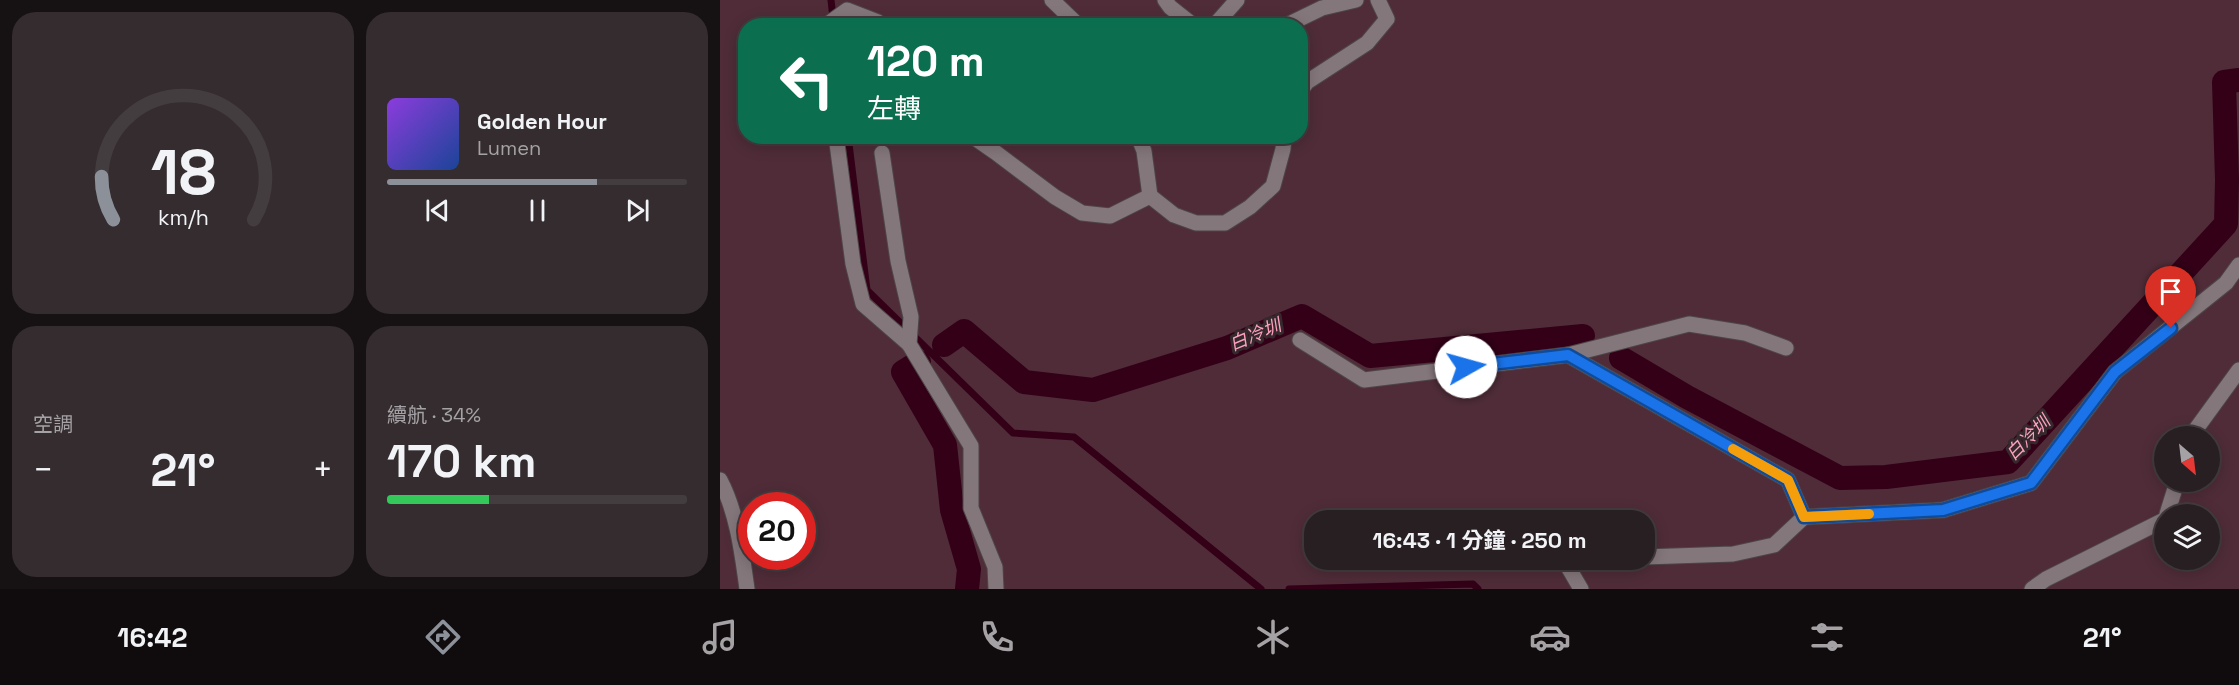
<!DOCTYPE html>
<html lang="zh-TW">
<head>
<meta charset="utf-8">
<style>
	:root { --surface:#281f22; --page:#342c2f; --text:#f1f3f6; --muted:#a5a2a5; --line:#443d40; --accent:#8c9099 }
	body { margin:0; font-family:"Space Grotesk","Noto Sans TC",sans-serif; background:var(--page); color:var(--text); height:100vh; display:flex; flex-direction:column; font-size:22px; white-space:nowrap }
	* { box-sizing:border-box; margin:0 }
	p { font-size:20px; color:var(--muted) }
	.icon { flex:none; width:33px; height:33px; fill:none; stroke:currentColor; stroke-width:2; stroke-linecap:round; stroke-linejoin:round }
	.map { position:relative; flex:1; overflow:hidden }
	.drawer { display:flex; flex-direction:column; gap:12px; padding:12px; background:#161113; width:720px }
	.drawer>* { flex:none }
	.top-card { position:absolute; left:18px; top:18px; width:570px; height:126px; border-radius:24px; box-shadow:0 3px 15px #0003,0 0 0 2px var(--line); background:#0b6e4f; color:#fff; overflow:hidden }
	.needle { width:39px; rotate:152deg }
	.buttons { position:absolute; left:1434px; top:426px; display:grid; gap:12px }
	.buttons a { display:grid; place-items:center; width:66px; height:66px; border-radius:50%; background:var(--surface); box-shadow:0 3px 15px #0003,0 0 0 2px var(--line); font-size:30px }
	.speed { position:absolute; left:18px; top:492px; display:flex; gap:12px; font-size:30px; font-weight:700; text-align:center }
	.speed>* { display:grid; place-content:center; width:78px; height:78px; border-radius:50%; background:var(--surface); box-shadow:0 3px 15px #0003,0 0 0 2px var(--line); line-height:1 }
	.speed .limit { border:9px solid #d22; background:#fff; color:#111 }
	.pin { position:absolute; display:grid; place-items:center; width:51px; height:51px; color:#fff; margin:-62px -26px; border-radius:50% 50% 50% 0; rotate:-45deg; box-shadow:0 0 6px #0007 }
	.pin .icon { rotate:45deg }
	.me { position:absolute; width:66px; margin:-33px; rotate:83deg; stroke-linejoin:round; filter:drop-shadow(0 0 4px #0008) }
	.turn { display:flex; align-items:center; gap:21px; height:126px; padding:0 30px; font-size:27px }
	.turn .icon { width:78px; height:78px; stroke-width:2.5 }
	.turn b { display:block; font-size:42px; line-height:51px }
	.big { font-size:45px; font-weight:700; line-height:1.1 }
	.drawer .widget { flex:1; display:flex; flex-direction:column; justify-content:center; gap:9px; min-width:0; padding:0 21px; border-radius:24px; background:var(--page) }
	.drawer .dial { align-items:center; gap:0 }
	.dial svg { height:156px; overflow:visible; fill:none; stroke:var(--line); stroke-width:7; stroke-linecap:round; text-anchor:middle }
	.dial text { fill:var(--text); stroke:none }
	.song { display:flex; align-items:center; gap:18px }
	.cover { width:72px; height:72px; border-radius:9px; background:linear-gradient(135deg,hsl(270 70% 55%),hsl(220 70% 35%)) }
	.played { height:6px; border-radius:3px; background:linear-gradient(90deg,var(--accent) 70%,var(--line) 70%) }
	.keys { display:flex; justify-content:space-around; direction:ltr }
	.heat { display:flex; justify-content:space-between; align-items:center; font-size:33px; direction:ltr }
	.charge { height:9px; border-radius:4px; background:linear-gradient(90deg,#34c759 34%,var(--line) 0) }
	.drawer .tiles { flex:1; display:grid; gap:12px; grid-template-columns:repeat(2,1fr) }
	.trip { position:absolute; left:584px; top:510px; width:351px; height:60px; border-radius:24px; background:var(--surface); box-shadow:0 3px 15px #0003,0 0 0 2px var(--line); font-weight:700; line-height:60px; text-align:center }
	.dock { display:flex; height:96px; justify-content:space-around; align-items:center; background:#100c0e; color:var(--muted) }
	.dock .icon { width:42px; height:42px }
	.dock .on { color:var(--accent) }
	.dock b { font-size:27px; color:var(--text) }
	main { display:flex; flex:1; min-height:0 }
	.map>svg:first-child { display:block }
	.green { fill:#4f2c38; fill-rule:evenodd }
	.lines { fill:none; stroke-linecap:round; stroke-linejoin:round }
	.stream { stroke:#330017; stroke-width:7 }
	.canal { stroke:#330017; stroke-width:24 }
	.minor-casing { stroke:#4e4547; stroke-width:17 }
	.minor { stroke:#84777b; stroke-width:15 }
	.route-casing { stroke:#114b97; stroke-width:15 }
	.route { stroke:#1a73e8; stroke-width:10 }
	.slow { stroke:#f59e0b; stroke-width:10 }
	.labels { text-anchor:middle; stroke-width:6; stroke-linejoin:round; paint-order:stroke }
	.water-label { font-size:18px; font-style:italic; fill:#fea1bf; stroke:#35292d }
</style>
</head>
<body>
<main>
<section class="drawer">
<div class="tiles">
<div class="widget dial"><svg viewBox="0 0 100 80">
<path d="M14 69A42 42 0 1 1 86 69"/>
<path d="M14 69A42 42 0 0 1 8 47" stroke="#8c9099"/>
<text x="50" y="56" font-size="32" font-weight="700">18</text>
<text x="50" y="72" font-size="11">km/h</text>
</svg></div>
<div class="widget">
<div class="song"><i class="cover"></i><div><b>Golden Hour</b><p>Lumen</p></div></div>
<div class="played"></div>
<div class="keys"><svg class="icon" aria-label="previous" viewBox="0 0 24 24"><path d="M18 5L8 12l10 7zM5 5v14"/></svg><svg class="icon" aria-label="pause" viewBox="0 0 24 24"><path d="M8 5v14M16 5v14"/></svg><svg class="icon" aria-label="next" viewBox="0 0 24 24"><path d="M6 5l10 7-10 7zM19 5v14"/></svg></div>
</div>
<div class="widget"><p>空調</p>
<div class="heat"><a>−</a><b class="big">21°</b><a>+</a></div>
</div>
<div class="widget"><p>續航 · 34%</p><b class="big">170 km</b><div class="charge"></div></div>
</div>
</section>
<div class="map">
<svg width="1519" height="589" viewBox="0 0 1519 589">
	<rect width="100%" height="100%" fill="#35292d"/>
	<!-- green -->
	<path class="green" d="M0,0H1519V589H0ZM26,26H580V136H26ZM1444,436H1490V482H1444ZM32,506H82V556H32ZM1444,514H1490V560H1444ZM594,520H924V560H594Z"/>
	<g class="lines">
		<!-- stream -->
		<g class="stream">
			<path d="M111,0L113,18"/>
			<path d="M128,136L147,290L293,433L354,437L541,589"/>
			<path d="M569,589L753,584L758,589"/>
		</g>
		<!-- canal -->
		<g class="canal">
			<path d="M224,345L244,331L304,382L373,390L507,348L582,316L650,356L863,336"/>
			<path d="M901,358L967,397L1120,478L1166,477L1288,462L1506,224L1507,180L1504,82L1519,80"/>
			<path d="M199,362L183,372L225,445L232,510L249,569L247,589"/>
		</g>
		<!-- minor casing -->
		<g class="minor-casing">
			<g id="minor">
				<path d="M332,0L359,26"/>
				<path d="M445,0L450,7L474,26"/>
				<path d="M105,26L127,10L158,22L160,26"/>
				<path d="M494,26L517,0"/>
				<path d="M565,26L602,8L636,0"/>
				<path d="M580,92L587,82L647,43L667,19L658,0"/>
				<path d="M116,136L133,264L143,304L189,344"/>
				<path d="M252,136L275,152L335,197L362,213L390,216L430,196L454,215L476,223H505L530,207L553,186L563,149L564,136"/>
				<path d="M418,136L424,151L430,196"/>
				<path d="M162,153L178,261L191,317L189,344L251,446V508L275,567L276,589"/>
				<path d="M580,340L644,380L848,355L1068,480L1084,517L1054,545L1013,554L924,557"/>
				<path d="M848,355L969,324L1025,333L1066,348"/>
				<path d="M1471,436L1519,370"/>
				<path d="M0,480C17,512 22,553 27,589"/>
				<path d="M1447,514L1457,482"/>
				<path d="M1084,517L1223,510L1311,483L1395,372L1506,283L1519,265"/>
				<path d="M844,560L861,589"/>
				<path d="M1312,589L1326,579L1444,520"/>
			</g>
		</g>
		<!-- minor -->
		<use href="#minor" class="minor"/>
	</g>
	<g class="lines">
		<!-- route casing -->
		<g class="route-casing">
			<path id="route" d="M746,367L848,355L1068,480L1084,517L1223,510L1311,483L1395,372L1451,328"/>
		</g>
		<!-- route -->
		<use href="#route" class="route"/>
		<!-- slow -->
		<path class="slow" d="M1013,449L1068,480L1084,517L1149,514"/>
	</g>
	<g class="labels">
		<!-- water labels -->
		<g class="water-label">
			<text transform="translate(535 335) rotate(-23)" y="6">白冷圳</text>
			<text transform="translate(1308 438) rotate(-45)" y="6">白冷圳</text>
		</g>
	</g>
</svg>
<div class="buttons">
<a><svg class="needle" viewBox="-14 -14 28 28"><path d="M0-13l5 13h-10z" fill="#e53935"/><path d="M0 13l5-13h-10z" fill="#a5a2a5"/></svg></a>
<a><svg class="icon" aria-label="layers" viewBox="0 0 24 24"><path d="M12 4l9 5-9 5-9-5zM3 14l9 5 9-5"/></svg></a>
</div>
<div class="speed"><div class="limit">20</div></div>
<div class="pin" style="left:1451px;top:328px;background:#d93025"><svg class="icon" aria-label="arrive" viewBox="0 0 24 24"><path d="M6 21V4h12l-3 4 3 4H6"/></svg></div>
<svg class="me" style="left:746px;top:367px" viewBox="-20 -20 40 40"><circle r="19" fill="#fff"/><path d="M0-13L10 11 0 6-10 11z" fill="#1a73e8"/></svg>
<div class="trip">16:43 · 1 分鐘 · 250 m</div>
<div class="top-card">
<div class="turn"><svg class="icon" aria-label="left" viewBox="0 0 24 24"><path d="M17 20v-9H6M10 6l-5 5 5 5"/></svg><div><b>120 m</b>左轉</div></div>
</div>
</div>
</main>
<nav class="dock">
<b>16:42</b>
<svg class="icon on" aria-label="directions" viewBox="0 0 24 24"><path d="M12 3l9 9-9 9-9-9zM9 14v-3h6M13 9l2 2-2 2"/></svg>
<svg class="icon" aria-label="music" viewBox="0 0 24 24"><path d="M9 18V5l10-2v13"/><circle cx="6" cy="18" r="3"/><circle cx="16" cy="16" r="3"/></svg>
<svg class="icon" aria-label="phone" viewBox="0 0 24 24"><path d="M5 4h4l2 5-3 2q2 4 5 5l2-3 5 2v4C11 20 4 13 5 4z"/></svg>
<svg class="icon" aria-label="climate" viewBox="0 0 24 24"><path d="M12 3v18M4 7l16 10M4 17L20 7"/></svg>
<svg class="icon" aria-label="car" viewBox="0 0 24 24"><path d="M5 17H2v-5l4-1 3-4h7l3 4 3 1v5h-3M9 17h6M6 11h13"/><circle cx="7" cy="17" r="2"/><circle cx="17" cy="17" r="2"/></svg>
<svg class="icon" aria-label="filters" viewBox="0 0 24 24"><path d="M4 7h16M4 17h16"/><circle cx="9" cy="7" r="2"/><circle cx="15" cy="17" r="2"/></svg>
<b>21°</b>
</nav>
</body>
</html>
